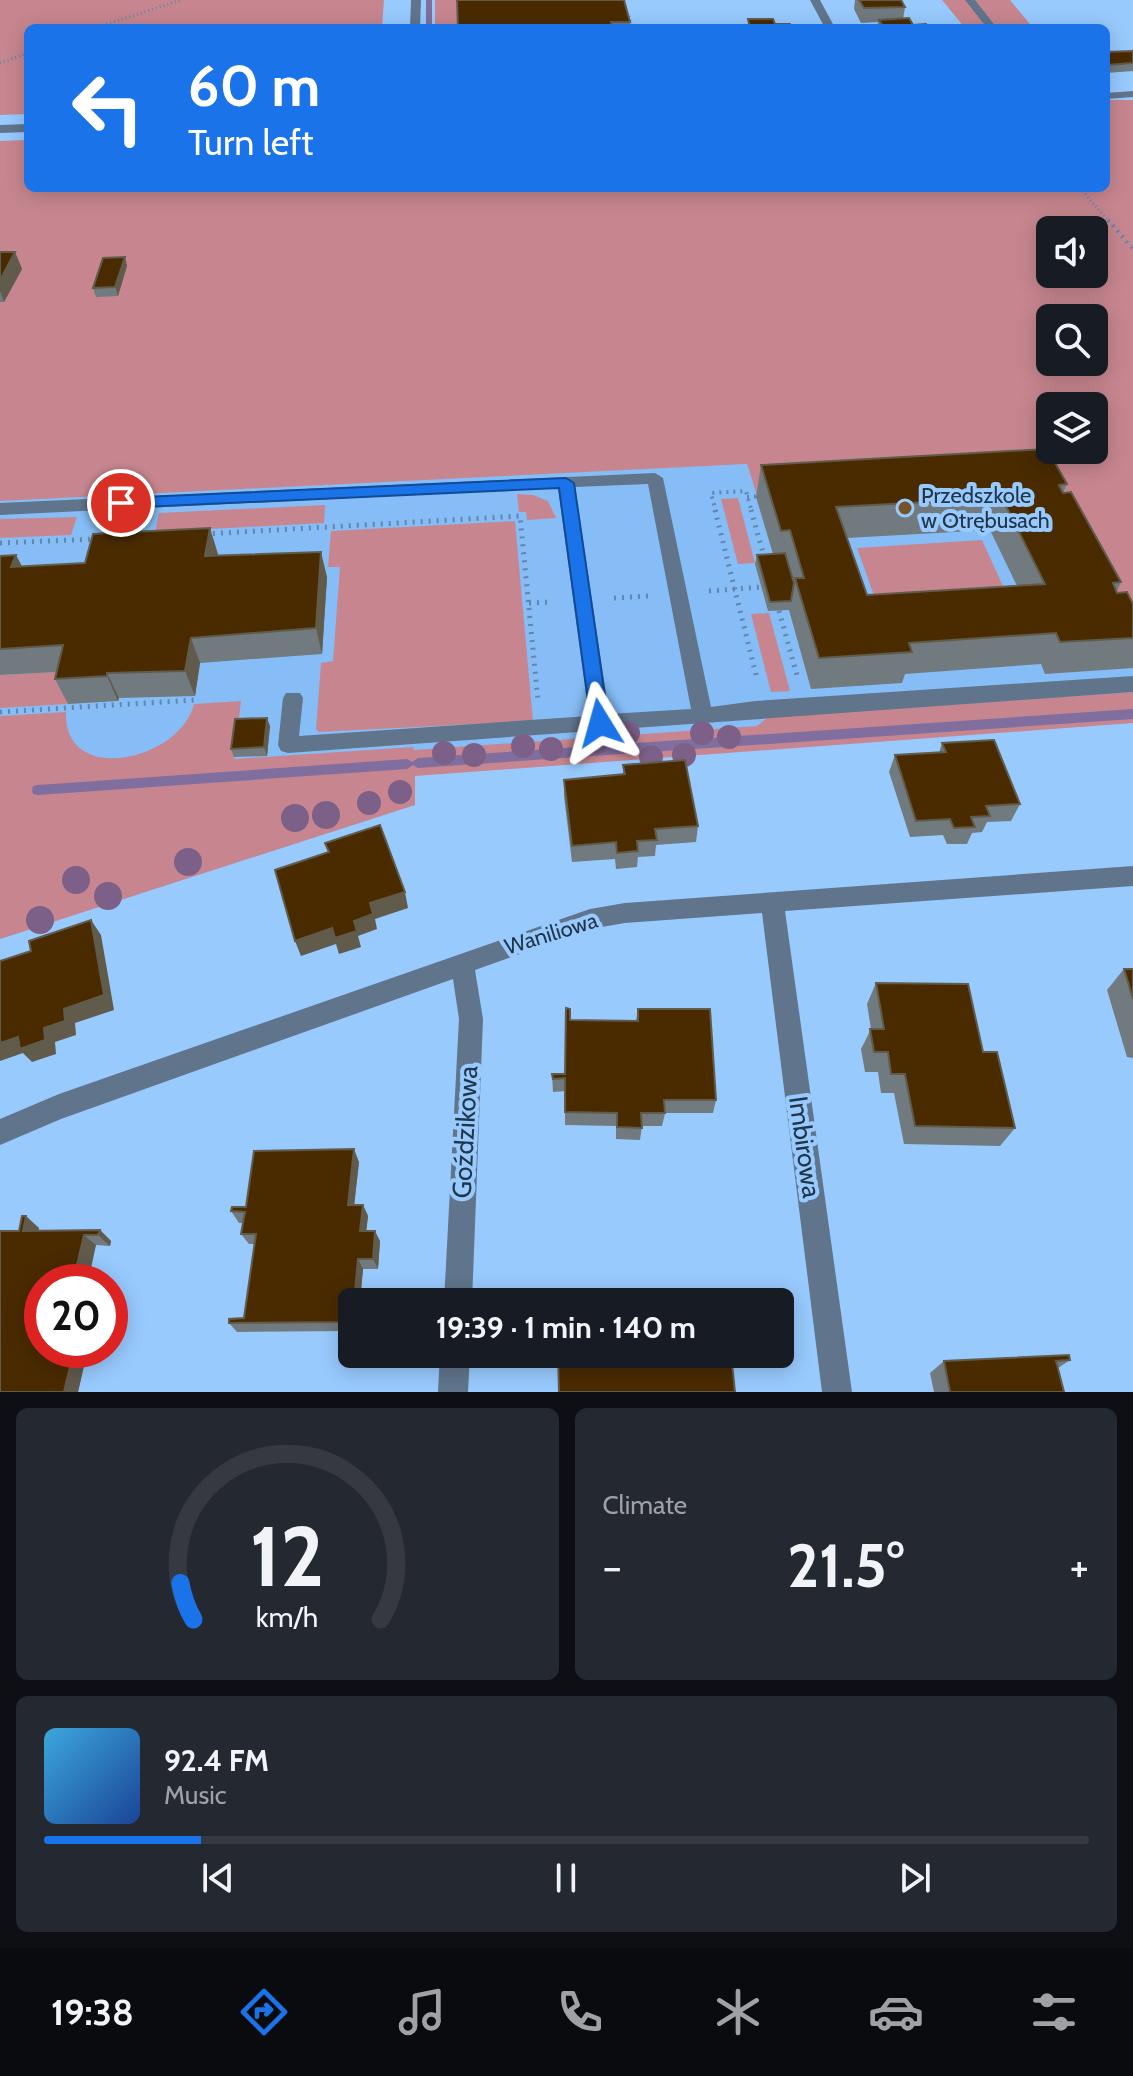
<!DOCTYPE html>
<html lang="en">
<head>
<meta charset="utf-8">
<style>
	:root { --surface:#171b24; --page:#242831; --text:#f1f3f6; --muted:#9ea1a6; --line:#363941; --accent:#1a73e8 }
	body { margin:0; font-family:Cabin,sans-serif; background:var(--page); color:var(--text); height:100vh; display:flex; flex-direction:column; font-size:30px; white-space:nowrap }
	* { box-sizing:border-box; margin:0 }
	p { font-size:26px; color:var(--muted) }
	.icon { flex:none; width:44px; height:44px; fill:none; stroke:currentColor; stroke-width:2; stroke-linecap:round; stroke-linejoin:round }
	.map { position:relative; height:1392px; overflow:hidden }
	.drawer { display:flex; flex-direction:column; gap:16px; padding:16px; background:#0d0f14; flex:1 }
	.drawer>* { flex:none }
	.guide { position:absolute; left:24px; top:24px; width:1086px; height:168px; border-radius:12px; box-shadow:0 4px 20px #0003; background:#1a73e8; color:#fff; overflow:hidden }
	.tools { position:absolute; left:1036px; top:216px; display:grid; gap:16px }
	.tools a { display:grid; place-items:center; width:72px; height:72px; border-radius:12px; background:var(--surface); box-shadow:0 4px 20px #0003; font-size:40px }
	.speed { position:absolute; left:24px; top:1264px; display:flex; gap:16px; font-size:40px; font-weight:700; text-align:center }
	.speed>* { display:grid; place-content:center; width:104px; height:104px; border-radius:50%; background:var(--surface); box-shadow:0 4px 20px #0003; line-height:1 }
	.speed .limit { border:12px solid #d22; background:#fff; color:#111 }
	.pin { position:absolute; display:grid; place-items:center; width:68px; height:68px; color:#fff; margin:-34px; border:4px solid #fff; border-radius:50%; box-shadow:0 2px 8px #0007 }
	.me { position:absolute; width:88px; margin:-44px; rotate:352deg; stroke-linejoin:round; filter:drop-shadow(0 0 6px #0008) }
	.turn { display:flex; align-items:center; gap:28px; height:168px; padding:0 32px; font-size:36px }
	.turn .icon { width:104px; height:104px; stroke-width:2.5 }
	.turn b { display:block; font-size:56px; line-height:68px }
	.big { font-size:60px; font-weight:700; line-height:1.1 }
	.drawer .widget { flex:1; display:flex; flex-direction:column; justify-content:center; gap:12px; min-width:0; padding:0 28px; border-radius:12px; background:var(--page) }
	.drawer .dial { align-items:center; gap:0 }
	.dial svg { height:208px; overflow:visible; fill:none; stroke:var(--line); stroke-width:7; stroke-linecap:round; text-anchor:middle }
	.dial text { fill:var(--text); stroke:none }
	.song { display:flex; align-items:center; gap:24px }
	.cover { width:96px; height:96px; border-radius:12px; background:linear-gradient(135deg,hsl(200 70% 55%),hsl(220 70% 35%)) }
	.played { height:8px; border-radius:4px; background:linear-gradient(90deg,var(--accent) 15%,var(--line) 15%) }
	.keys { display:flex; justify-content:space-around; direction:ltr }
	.heat { display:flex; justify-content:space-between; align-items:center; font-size:44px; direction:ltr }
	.drawer .tiles { flex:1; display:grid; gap:16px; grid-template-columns:1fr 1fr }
	.widget:last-child { grid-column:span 2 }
	.trip { position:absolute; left:338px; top:1288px; width:456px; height:80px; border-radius:12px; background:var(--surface); box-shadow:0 4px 20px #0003; font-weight:700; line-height:80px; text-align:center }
	.tab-bar { display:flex; height:128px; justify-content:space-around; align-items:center; background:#090b0e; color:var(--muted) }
	.tab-bar .icon { width:56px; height:56px }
	.tab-bar .selected { color:var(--accent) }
	.tab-bar b { font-size:36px; color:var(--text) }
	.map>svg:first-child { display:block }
	.built { fill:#86bdf6 }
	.green { fill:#c7868f; fill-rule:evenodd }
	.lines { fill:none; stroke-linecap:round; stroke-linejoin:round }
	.stream { fill:#806e9f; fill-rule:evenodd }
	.path-far2 { stroke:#6286ac; stroke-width:3; stroke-dasharray:1 3; stroke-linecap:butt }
	.path-far1 { stroke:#6286ac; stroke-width:4; stroke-dasharray:2 5; stroke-linecap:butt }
	.path { stroke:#6286ac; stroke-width:5; stroke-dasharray:2 6; stroke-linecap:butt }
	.minor { fill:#60758c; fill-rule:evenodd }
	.tree { fill:#7d6088 }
	.wall { fill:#717a7f; fill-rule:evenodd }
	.shaded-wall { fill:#615b4c }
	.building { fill:#4a2b00; stroke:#615b4c; stroke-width:2; fill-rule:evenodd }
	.route { fill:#1a73e8; stroke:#114b97; stroke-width:2 }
	.poi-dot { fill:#76542b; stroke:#98cafe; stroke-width:3 }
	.labels { text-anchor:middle; stroke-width:8; stroke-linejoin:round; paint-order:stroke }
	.poi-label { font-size:22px; fill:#22364b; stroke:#98cafe; text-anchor:start }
	.street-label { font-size:22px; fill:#22364b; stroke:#98cafe }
	.near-street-label { font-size:26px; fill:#22364b; stroke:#98cafe }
</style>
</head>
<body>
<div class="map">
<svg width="1133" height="1392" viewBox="0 0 1133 1392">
	<rect width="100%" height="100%" fill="#98cafe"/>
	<!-- built -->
	<path class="built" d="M1133,440V701L413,751L415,805L0,939V495L1094,450Z"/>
	<!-- green -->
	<g class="green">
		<path d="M0,0H384L382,28H28V114L0,115Z"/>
		<path d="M435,0H456L458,28H435Z"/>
		<path d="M942,0H1010L1033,28H965Z"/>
		<path d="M1106,100H1133V625L1045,479L757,495L747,464L0,501V141L28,140V188H1106ZM1050,230H1094V274H1050ZM1050,318H1094V362H1050ZM1050,406H1094V450H1050Z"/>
		<path d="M517,494L533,495L548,501L556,518L527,520L526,512H519Z"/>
		<path d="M738,498L755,563L738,564L721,499Z"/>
		<path d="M325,505L324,523L155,532L159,513Z"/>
		<path d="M77,517L71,535L0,538V519Z"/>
		<path d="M515,521L533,721L319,732L316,729L321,663L333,661L340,567H328L331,531Z"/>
		<path d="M982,540L1012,606L881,615L857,548Z"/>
		<path d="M769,613L790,691L771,692L751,614Z"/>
		<path d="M75,671L67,704L0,708V675Z"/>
		<path d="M1133,692V723L415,776V805L0,939V716L66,712C63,787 180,761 194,704L241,701L234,759L413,747L414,750L757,726L768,717Z"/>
	</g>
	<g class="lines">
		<!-- stream -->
		<g class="stream">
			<rect x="426" y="0" width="6" height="28"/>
			<path d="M1133,709V719L418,768L413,765L407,769L38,795L33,794L32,790L33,786L38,785L407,759L412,762L418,758Z"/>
		</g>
		<!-- path-far2 -->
		<g class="path-far2">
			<path d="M629,16L632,28"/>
			<path d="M95,28L181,0"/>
			<path d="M0,63L28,53"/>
			<path d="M1080,188L1109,222"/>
		</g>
		<!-- path-far1 -->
		<g class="path-far1">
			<path d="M1108,220L1133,249"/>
			<path d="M747,497L762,496"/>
			<path d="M716,512L711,493L746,491L752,512"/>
		</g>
		<!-- path -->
		<g class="path">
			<path d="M715,510L757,679"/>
			<path d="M751,510L765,560"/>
			<path d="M205,534L520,516L538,701"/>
			<path d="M0,543L95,539"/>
			<path d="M709,591L762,587"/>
			<path d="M614,598L648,596"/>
			<path d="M529,603L552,602"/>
			<path d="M779,611L798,679"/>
			<path d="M0,712L195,700"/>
		</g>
		<!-- minor -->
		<g class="minor">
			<path d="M411,0H421L420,28H410Z"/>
			<path d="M810,0H820L835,28H825Z"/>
			<path d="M965,0H975L997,28H987Z"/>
			<path d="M1133,91V97L1106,99V93Z"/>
			<path d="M28,124V132L0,133V125Z"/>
			<path d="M655,473L663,478L711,707L755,701L1133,676V692L288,753L281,751L278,745L283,698L286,693H300L303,698L299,736L589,716L558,488L0,515V503ZM648,484L691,709L609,714L575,487Z"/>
			<path d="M1133,866V886L785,911L852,1392H822L762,913L625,923L590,929L475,970L483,1019L472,1302H444L459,1019L453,979L61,1119L0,1145V1119L59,1094L590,909L625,903Z"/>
			<path d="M440,1354H470L468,1392H438Z"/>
		</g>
	</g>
	<!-- trees -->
	<g class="tree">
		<circle cx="628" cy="733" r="12"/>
		<circle cx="702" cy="733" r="12"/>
		<circle cx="729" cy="737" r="12"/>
		<circle cx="596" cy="742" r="12"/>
		<circle cx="523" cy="746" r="12"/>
		<circle cx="551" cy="749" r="12"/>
		<circle cx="444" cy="753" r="12"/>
		<circle cx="474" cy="755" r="12"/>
		<circle cx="684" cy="755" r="12"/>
		<circle cx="651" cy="757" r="12"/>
		<circle cx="400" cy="792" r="12"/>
		<circle cx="369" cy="803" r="12"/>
		<circle cx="326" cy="815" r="14"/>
		<circle cx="295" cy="818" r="14"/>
		<circle cx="188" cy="862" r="14"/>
		<circle cx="76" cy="880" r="14"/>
		<circle cx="108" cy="896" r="14"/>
		<circle cx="40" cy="920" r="14"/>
	</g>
	<!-- wall -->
	<g class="wall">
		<path d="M457,0L630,22V28H458Z"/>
		<path d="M855,0H901L905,7L903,19L913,25L877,28L878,22L861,23L854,9Z"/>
		<path d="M1133,51V71L1106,73V52Z"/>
		<path d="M0,252H15L22,269L4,302H0Z"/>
		<path d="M125,257L127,266L118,296L96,297L93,288Z"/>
		<path d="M761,465L1067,484L1063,493L1121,582L1117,591L1133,604V668L1045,674L1041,664L905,674L902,683L811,689L789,610L768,611L755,564L757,555L773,554L756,497ZM990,530L1017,586L867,595L847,538Z"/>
		<path d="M218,554V556L327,577L322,654L200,663L195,696L119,698L118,701L68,704L55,679L57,672L0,675V556L16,555L22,567Z"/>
		<path d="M270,726L267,756L234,757L231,749Z"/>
		<path d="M942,743L1020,804L1011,821L987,822L982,832L972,833L967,844H947L943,835L910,837L889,772L895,755L939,753Z"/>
		<path d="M623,765L698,826L696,842L656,845L655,856L638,857L637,867L616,869L615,859L572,862L564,796V780L623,774Z"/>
		<path d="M1124,969H1133V1058L1127,1057L1107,990Z"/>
		<path d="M876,983L983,1052L1015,1128L1000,1146L904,1144L894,1093H881L878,1072H865L861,1049L871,1029L867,1004Z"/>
		<path d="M638,1009L716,1100L713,1113H665L662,1126H642L640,1140L616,1139V1126L565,1125V1091L553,1092L552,1074H565L570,1020L636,1021Z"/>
		<path d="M359,1162L354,1205H363L368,1216L366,1231L380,1241L378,1269H363L360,1302H352V1331L237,1332L229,1323L244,1318L254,1244H249L241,1234L243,1223H239L231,1211L246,1207Z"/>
		<path d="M39,1228L38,1230H100L111,1241L110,1246L96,1245L42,1350H98L101,1352L100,1357H86L78,1392H0L19,1231Z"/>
		<path d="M1070,1360L1058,1368L1064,1392H934L930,1373L944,1361Z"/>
	</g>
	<!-- shaded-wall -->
	<g class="shaded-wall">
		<path d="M15,252L22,269L4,302L0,291V280Z"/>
		<path d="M125,257L127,266L118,296L115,287Z"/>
		<path d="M210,528L218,554L213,582L205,556Z"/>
		<path d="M321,552L327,577L322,654L316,628Z"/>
		<path d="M16,555L29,580L11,567Z"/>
		<path d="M191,638L200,663L195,696L185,671Z"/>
		<path d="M107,673L119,698L118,701L107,676Z"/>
		<path d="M267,718L270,726L267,756L264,747Z"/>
		<path d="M405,892L408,908L375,919L377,929L358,936L361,947L339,954L336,944L301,956L295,941L354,921L370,903Z"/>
		<path d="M91,920L101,935L114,1010L75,1023L76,1035L55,1042L56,1054L32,1062L23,1053L0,1061V1043L44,1028L64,1009Z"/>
		<path d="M354,1149L359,1162L353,1216L348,1205Z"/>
		<path d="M363,1205L368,1216L365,1242L360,1231Z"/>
		<path d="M26,1216L39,1228L36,1241L23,1231Z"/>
		<path d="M100,1230L111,1241L110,1246L98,1235Z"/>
		<path d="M375,1231L380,1241L378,1269L373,1259Z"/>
		<path d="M84,1235L96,1245L88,1282H73Z"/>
		<path d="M358,1259L363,1269L360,1302H354Z"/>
		<path d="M74,1350L86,1357L78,1392H64Z"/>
		<path d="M90,1350H98L101,1352L100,1357Z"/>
	</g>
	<!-- building -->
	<g class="building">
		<path d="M457,0H624L630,22H611L612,28H479V26L458,27Z"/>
		<path d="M859,0H901L905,7L864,8Z"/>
		<path d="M909,18L913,25L926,24L928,28H876L884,27L879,20Z"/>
		<path d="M748,19H773L775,24H790L791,28H750Z"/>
		<path d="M1133,51V63L1106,65V52Z"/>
		<path d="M0,252H15L0,280Z"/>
		<path d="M125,257L115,287L93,288L103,258Z"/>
		<path d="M1047,449L1067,484L1059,485L1063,493L1071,492L1121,582L1113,583L1117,593L1127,592L1133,604V638L1060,642L1056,633L909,643L912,652L819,658L795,578H804L790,530L781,531L761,465ZM1002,498L1045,584L867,595L836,507Z"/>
		<path d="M210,528L205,556L321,552L316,628L191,638L185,671L107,673V676L55,679L63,645L0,649V556L16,555L11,567L85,563L93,534Z"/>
		<path d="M785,553L794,583L791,601L770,602L757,555Z"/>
		<path d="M267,718L264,747L231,749L235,719Z"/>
		<path d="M994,740L1020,804L986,806L990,816L971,817L975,827L954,828L950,819L916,821L895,755L946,752L942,743Z"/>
		<path d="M685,760L698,826L655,829L657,840L637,841L638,851L617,853L616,842L572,846L564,780L625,774L623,765Z"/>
		<path d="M380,825L405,892L370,903L373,914L354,921L357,931L335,938L332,928L295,941L275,870L329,852L325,843Z"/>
		<path d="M91,920L104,995L64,1009L65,1021L44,1028L45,1040L20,1049L18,1037L0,1043V961L31,951L29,941Z"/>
		<path d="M1124,969H1133V999Z"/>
		<path d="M876,983L968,984L983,1052H997L1015,1128L915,1126L905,1074H891L888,1052H874L870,1029H884Z"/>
		<path d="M566,1008L570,1009V1020L638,1021V1009H710L716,1100H664L665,1113H641L642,1128L617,1127V1113L565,1112V1078L553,1079L552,1074H565Z"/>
		<path d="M354,1149L348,1205H363L360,1231H375L373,1259H358L354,1302H352V1322L229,1323V1319L244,1318L256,1234H241L245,1212L231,1211L232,1207H246L254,1151Z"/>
		<path d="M22,1216H26L23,1231L100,1230L98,1235H84L73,1282H42V1350H74L64,1392H0V1231H19Z"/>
		<path d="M558,1354H731L735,1392H559Z"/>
		<path d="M1069,1355L1070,1360L1056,1361L1064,1392H950L944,1361Z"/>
	</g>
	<!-- route -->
	<path class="route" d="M566,478L574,483L609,723L600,730L591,723L559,488L121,508L114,503L121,498Z"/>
	<!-- markers -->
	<circle class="poi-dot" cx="905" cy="508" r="8"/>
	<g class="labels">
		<!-- poi labels -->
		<g class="poi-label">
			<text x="921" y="503">Przedszkole<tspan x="921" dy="25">w Otrębusach</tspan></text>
		</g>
		<!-- street labels -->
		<g class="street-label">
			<text transform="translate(551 933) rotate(-17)" y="8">Waniliowa</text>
		</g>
		<!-- near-street labels -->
		<g class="near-street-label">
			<text transform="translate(465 1132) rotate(-87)" y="9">Goździkowa</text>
			<text transform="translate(805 1147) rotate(82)" y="9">Imbirowa</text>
		</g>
	</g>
</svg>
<div class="tools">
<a><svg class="icon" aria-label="sound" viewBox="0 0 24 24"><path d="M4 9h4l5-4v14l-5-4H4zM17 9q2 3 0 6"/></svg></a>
<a><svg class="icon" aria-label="search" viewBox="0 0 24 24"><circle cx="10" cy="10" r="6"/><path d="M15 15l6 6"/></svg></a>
<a><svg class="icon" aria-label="layers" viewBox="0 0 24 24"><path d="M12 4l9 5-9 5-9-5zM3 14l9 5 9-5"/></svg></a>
</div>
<div class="speed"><div class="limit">20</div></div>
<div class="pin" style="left:121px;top:503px;background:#d93025"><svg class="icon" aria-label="arrive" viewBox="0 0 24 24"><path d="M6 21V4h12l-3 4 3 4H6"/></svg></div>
<svg class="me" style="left:600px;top:723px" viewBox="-20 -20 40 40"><path d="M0-17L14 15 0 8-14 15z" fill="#1a73e8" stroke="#fff" stroke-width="4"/></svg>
<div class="trip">19:39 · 1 min · 140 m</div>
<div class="guide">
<div class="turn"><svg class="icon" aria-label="left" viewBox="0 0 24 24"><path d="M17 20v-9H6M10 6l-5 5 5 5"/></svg><div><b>60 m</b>Turn left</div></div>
</div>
</div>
<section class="drawer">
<div class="tiles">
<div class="widget dial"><svg viewBox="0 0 100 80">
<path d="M14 69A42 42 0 1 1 86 69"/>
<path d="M14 69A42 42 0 0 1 9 55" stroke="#1a73e8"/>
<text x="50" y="56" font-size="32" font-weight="700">12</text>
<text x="50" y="72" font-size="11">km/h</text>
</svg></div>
<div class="widget"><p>Climate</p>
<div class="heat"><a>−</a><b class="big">21.5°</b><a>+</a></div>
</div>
<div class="widget">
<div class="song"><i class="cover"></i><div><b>92.4 FM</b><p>Music</p></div></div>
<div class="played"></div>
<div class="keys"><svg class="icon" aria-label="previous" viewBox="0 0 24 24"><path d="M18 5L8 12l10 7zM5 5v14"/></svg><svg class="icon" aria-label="pause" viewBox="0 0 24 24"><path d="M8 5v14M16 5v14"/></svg><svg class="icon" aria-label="next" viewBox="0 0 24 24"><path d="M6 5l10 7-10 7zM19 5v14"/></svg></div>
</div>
</div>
</section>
<nav class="tab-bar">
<b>19:38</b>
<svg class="icon selected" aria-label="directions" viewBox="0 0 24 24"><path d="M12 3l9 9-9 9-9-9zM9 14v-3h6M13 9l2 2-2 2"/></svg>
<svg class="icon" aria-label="music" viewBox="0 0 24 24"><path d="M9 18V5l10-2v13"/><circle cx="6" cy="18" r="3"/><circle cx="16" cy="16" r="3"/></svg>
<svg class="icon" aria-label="phone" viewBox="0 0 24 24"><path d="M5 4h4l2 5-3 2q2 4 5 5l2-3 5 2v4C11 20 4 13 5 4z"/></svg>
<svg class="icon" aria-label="climate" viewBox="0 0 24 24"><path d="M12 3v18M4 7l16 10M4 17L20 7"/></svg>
<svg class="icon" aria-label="car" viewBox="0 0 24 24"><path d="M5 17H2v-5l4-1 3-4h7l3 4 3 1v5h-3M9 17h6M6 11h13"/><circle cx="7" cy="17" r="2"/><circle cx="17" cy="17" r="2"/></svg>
<svg class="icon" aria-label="filters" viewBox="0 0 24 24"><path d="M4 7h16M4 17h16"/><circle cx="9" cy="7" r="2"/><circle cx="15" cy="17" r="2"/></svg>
</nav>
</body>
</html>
